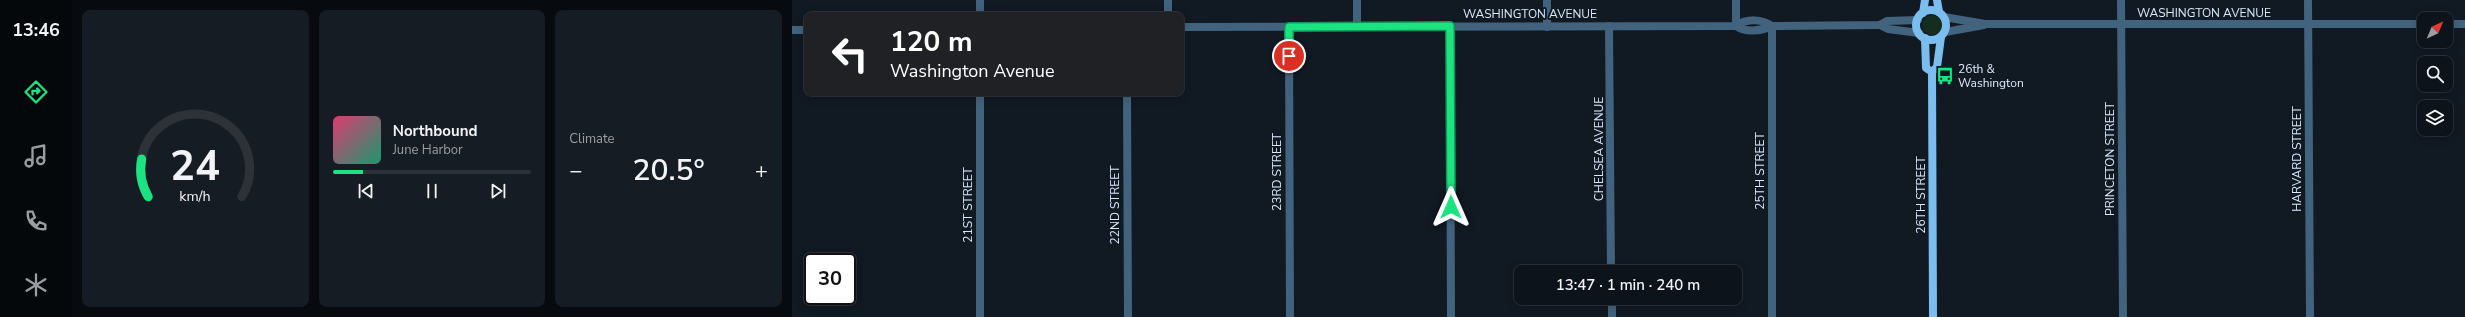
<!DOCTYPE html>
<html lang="en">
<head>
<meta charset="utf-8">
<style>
	:root { --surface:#0d131a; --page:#161c23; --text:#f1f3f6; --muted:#9a9ea2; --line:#2d3239; --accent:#1ce381 }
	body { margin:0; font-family:"Nunito Sans",sans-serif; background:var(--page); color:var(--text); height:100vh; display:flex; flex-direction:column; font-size:15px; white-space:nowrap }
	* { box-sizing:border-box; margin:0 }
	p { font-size:13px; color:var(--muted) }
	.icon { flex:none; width:22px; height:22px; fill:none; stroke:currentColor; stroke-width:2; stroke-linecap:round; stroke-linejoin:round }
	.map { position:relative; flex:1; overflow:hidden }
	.details { display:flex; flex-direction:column; gap:10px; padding:10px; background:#070a0e; width:720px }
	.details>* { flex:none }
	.banner { position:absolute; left:12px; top:12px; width:380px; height:84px; border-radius:8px; box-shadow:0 2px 10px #0003,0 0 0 1px var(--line); background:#202124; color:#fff; overflow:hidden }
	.needle { width:26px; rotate:44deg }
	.buttons { position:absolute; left:1625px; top:12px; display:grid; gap:8px }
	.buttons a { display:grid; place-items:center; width:36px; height:36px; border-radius:8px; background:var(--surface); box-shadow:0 2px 10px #0003,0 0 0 1px var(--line); font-size:20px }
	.speed { position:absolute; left:12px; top:253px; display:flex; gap:8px; font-size:20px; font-weight:700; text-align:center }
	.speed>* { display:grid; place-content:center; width:52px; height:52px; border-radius:50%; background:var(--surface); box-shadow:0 2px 10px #0003,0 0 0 1px var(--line); line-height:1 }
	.speed .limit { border:2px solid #111; border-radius:6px; background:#fff; color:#111 }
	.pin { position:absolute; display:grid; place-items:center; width:34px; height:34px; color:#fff; margin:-17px; border:2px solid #fff; border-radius:50%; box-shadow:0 1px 4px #0007 }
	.me { position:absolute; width:44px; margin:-22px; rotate:0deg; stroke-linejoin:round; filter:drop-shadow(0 0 3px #0008) }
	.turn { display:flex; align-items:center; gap:14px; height:84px; padding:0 20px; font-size:18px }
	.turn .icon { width:52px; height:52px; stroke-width:2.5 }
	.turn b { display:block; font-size:28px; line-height:34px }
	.big { font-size:30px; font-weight:600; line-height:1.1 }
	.details .tile { flex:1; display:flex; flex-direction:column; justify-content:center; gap:6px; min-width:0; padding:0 14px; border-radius:8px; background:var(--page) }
	.details .dial { align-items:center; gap:0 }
	.dial svg { height:104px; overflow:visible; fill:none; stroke:var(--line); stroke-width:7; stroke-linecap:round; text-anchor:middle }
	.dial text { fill:var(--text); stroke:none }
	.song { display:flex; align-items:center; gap:12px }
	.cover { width:48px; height:48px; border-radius:6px; background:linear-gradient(135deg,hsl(340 70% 55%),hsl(160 70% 35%)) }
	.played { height:4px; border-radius:2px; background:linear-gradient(90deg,var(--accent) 15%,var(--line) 15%) }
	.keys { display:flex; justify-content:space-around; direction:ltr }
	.heat { display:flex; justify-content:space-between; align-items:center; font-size:22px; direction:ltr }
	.details .tiles { flex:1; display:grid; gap:10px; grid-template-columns:repeat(3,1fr) }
	.trip { position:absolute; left:722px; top:265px; width:228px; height:40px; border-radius:8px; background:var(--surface); box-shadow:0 2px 10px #0003,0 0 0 1px var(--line); font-weight:600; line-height:40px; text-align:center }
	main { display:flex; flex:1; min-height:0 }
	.menu { display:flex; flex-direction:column; width:72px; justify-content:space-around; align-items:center; background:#05080a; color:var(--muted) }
	.menu .icon { width:28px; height:28px }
	.menu .current { color:var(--accent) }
	.menu b { font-size:18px; color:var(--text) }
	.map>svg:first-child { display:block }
	.green { fill:#152d1e }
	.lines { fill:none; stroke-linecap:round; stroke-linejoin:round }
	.street { stroke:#42637d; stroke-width:8 }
	.secondary { stroke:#7bbdef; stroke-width:8 }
	.route-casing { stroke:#129454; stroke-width:10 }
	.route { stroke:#1ce381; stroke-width:7 }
	.labels { text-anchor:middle; stroke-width:4; stroke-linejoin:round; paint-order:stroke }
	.street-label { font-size:12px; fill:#d9e9fa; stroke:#111923 }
	.poi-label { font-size:12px; fill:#d9e9fa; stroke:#111923; text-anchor:start }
</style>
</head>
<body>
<main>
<nav class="menu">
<b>13:46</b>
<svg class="icon current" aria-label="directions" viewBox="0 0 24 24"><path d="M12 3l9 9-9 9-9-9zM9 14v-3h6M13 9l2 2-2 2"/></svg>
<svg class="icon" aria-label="music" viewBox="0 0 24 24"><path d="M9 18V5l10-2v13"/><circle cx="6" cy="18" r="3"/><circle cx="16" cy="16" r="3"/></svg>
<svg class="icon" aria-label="phone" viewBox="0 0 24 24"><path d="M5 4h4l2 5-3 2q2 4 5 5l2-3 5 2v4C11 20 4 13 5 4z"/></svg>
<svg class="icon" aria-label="climate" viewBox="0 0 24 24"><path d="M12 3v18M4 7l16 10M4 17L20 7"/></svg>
</nav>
<section class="details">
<div class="tiles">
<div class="tile dial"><svg viewBox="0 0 100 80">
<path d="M14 69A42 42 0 1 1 86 69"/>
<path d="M14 69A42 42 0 0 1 9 40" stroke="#1ce381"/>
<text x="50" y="56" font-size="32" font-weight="700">24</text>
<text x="50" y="72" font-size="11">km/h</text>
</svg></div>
<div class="tile">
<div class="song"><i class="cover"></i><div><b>Northbound</b><p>June Harbor</p></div></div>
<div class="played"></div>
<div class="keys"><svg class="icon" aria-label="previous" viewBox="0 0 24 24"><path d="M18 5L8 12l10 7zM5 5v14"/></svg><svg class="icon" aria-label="pause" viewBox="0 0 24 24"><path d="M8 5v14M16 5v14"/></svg><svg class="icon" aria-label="next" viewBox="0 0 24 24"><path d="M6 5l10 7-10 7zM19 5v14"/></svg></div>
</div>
<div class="tile"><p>Climate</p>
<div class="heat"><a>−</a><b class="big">20.5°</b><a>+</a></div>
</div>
</div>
</section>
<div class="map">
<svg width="1673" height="317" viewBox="0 0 1673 317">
	<rect width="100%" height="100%" fill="#111923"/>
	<!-- green -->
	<circle class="green" cx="1140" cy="25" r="10"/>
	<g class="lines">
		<!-- street -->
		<g class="street">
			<path d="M188,0V15"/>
			<path d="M755,0V27"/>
			<path d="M1329,0L1331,317"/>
			<path d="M1516,0L1518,317"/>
			<path d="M376,15V0"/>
			<path d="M1152,17L1193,24H1632"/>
			<path d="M1654,24H1673"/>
			<path d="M1088,25L1096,29L1127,33"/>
			<path d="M658,26L659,317"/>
			<path d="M817,26L819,272"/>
			<path d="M944,26C954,33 969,31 980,26L1088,25L1095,21L1126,20"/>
			<path d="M944,26V0"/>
			<path d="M389,27L944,26C955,18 970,19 980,26"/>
			<path d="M497,27L498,317"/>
			<path d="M565,27V0"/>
			<path d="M0,30H15"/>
			<path d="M1153,32L1192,25"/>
			<path d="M188,93V317"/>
			<path d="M335,93L336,317"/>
			<path d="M820,298V317"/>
			<path d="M980,317V26"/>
		</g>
		<!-- secondary -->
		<g class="secondary">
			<path d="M1145,0L1147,12"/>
			<circle cx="1139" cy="25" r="15"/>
			<path d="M1131,13L1133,0"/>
			<path d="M1133,38L1134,68L1140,72"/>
			<path d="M1141,317L1140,72L1145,67L1149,37"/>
		</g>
	</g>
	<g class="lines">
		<!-- route casing -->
		<g class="route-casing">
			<path id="route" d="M497,56V27L658,26L659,207"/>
		</g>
		<!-- route -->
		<use href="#route" class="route"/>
	</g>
	<!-- icons -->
	<defs>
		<g id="bus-bare" transform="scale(1.38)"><path d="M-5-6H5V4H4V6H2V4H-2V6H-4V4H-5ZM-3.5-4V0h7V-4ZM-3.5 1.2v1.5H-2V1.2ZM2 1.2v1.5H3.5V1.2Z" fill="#1ce381" stroke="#111923" stroke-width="2.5" paint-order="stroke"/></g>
	</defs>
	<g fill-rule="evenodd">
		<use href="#bus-bare" x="1153" y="76"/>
	</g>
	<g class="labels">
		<!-- street labels -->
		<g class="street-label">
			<text x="1412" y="17">WASHINGTON AVENUE</text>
			<text x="738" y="18">WASHINGTON AVENUE</text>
			<text transform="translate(807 149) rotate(-90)" y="4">CHELSEA AVENUE</text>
			<text transform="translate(1318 159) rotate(-90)" y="4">PRINCETON STREET</text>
			<text transform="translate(1505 159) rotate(-90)" y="4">HARVARD STREET</text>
			<text transform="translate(968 171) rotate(-90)" y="4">25TH STREET</text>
			<text transform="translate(485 172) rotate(-90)" y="4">23RD STREET</text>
			<text transform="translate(1129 195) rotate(-90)" y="4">26TH STREET</text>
			<text transform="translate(176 205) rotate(-90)" y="4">21ST STREET</text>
			<text transform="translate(323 205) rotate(-90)" y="4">22ND STREET</text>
		</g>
		<!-- poi labels -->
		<g class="poi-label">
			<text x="1166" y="73">26th &amp;<tspan x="1166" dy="14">Washington</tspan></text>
		</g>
	</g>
</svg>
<div class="buttons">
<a><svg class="needle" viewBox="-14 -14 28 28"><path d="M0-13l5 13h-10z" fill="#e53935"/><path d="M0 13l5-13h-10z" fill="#9a9ea2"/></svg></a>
<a><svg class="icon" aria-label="search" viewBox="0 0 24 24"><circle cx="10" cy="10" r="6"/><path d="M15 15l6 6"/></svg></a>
<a><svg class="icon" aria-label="layers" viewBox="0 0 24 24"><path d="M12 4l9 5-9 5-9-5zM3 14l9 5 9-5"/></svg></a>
</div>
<div class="speed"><div class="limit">30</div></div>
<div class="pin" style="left:497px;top:56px;background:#d93025"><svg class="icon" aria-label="arrive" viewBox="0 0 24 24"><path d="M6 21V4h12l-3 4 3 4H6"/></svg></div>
<svg class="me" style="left:659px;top:207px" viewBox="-20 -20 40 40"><path d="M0-17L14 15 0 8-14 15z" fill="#1ce381" stroke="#fff" stroke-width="4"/></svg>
<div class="trip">13:47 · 1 min · 240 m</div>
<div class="banner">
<div class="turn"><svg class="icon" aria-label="left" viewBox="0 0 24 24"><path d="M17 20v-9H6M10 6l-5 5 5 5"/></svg><div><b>120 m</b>Washington Avenue</div></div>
</div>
</div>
</main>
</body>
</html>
